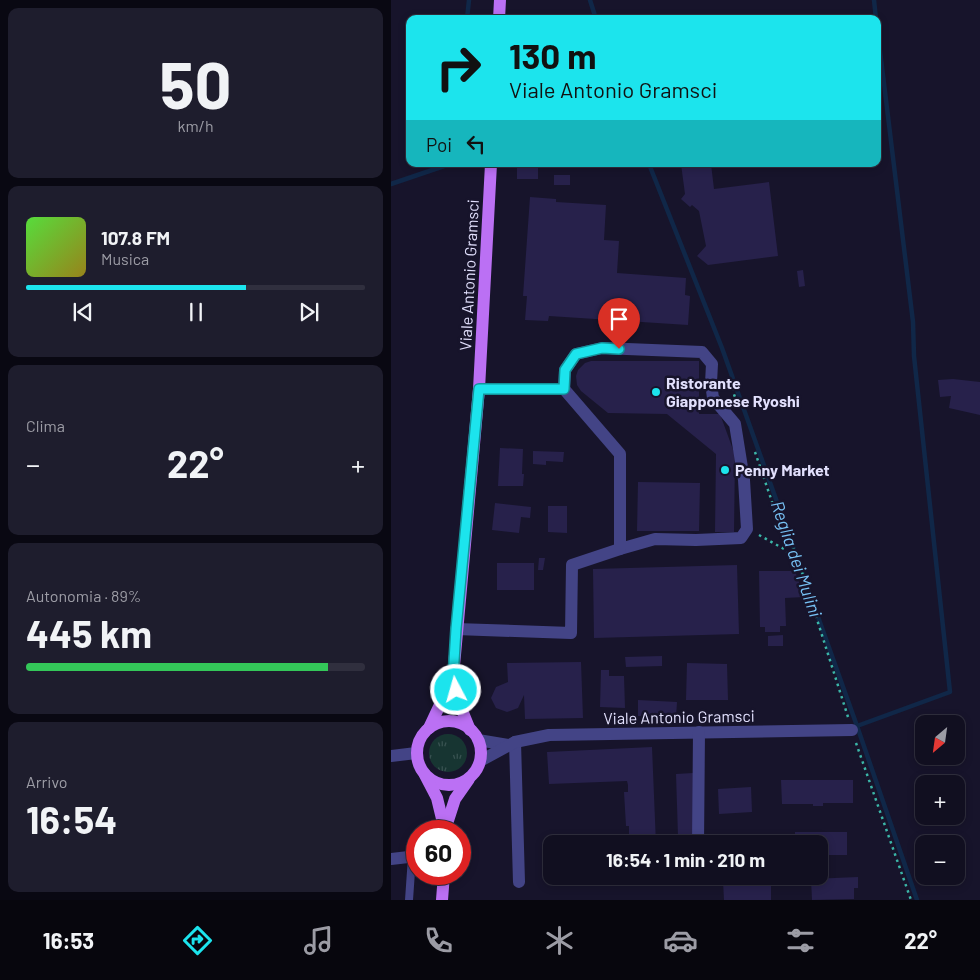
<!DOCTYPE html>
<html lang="it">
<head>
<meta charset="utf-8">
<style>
	:root { --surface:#110f20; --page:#1e1d2d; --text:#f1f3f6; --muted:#9c9ca5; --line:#302f3e; --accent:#1ce4ed }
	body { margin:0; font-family:Barlow,sans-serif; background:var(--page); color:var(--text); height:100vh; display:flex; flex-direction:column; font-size:19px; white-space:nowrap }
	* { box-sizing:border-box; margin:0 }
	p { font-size:16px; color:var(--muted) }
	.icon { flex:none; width:28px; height:28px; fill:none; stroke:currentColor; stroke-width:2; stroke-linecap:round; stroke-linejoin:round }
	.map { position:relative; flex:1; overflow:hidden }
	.panel { display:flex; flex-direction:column; gap:8px; padding:8px; background:#090812; width:391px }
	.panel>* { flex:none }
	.top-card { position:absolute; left:15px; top:15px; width:475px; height:152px; border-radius:10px; box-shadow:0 2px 8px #0003,0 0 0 1px var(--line); background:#1ce4ed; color:#111; overflow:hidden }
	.needle { width:32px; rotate:209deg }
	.tools { position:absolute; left:524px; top:715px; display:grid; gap:10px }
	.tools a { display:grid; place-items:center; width:50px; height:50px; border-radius:10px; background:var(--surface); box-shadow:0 2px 8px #0003,0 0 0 1px var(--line); font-size:25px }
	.speed { position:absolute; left:15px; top:820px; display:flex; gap:10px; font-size:25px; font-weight:700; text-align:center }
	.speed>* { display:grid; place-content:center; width:65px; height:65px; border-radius:50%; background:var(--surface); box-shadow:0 2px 8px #0003,0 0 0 1px var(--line); line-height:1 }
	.speed .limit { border:8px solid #d22; background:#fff; color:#111 }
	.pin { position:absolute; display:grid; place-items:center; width:42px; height:42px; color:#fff; margin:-51px -21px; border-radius:50% 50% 50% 0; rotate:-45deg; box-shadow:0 0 5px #0007 }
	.pin .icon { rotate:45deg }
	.me { position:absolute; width:55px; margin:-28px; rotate:354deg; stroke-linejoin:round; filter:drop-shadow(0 0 4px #0008) }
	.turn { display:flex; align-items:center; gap:18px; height:105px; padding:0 20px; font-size:22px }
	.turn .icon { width:65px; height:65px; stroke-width:2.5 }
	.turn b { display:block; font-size:35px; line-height:42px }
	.then { display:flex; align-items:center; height:48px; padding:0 20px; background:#0003; gap:10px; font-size:19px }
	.big { font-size:38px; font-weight:700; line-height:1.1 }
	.panel .card { flex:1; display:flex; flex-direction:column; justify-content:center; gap:8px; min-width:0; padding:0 18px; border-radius:10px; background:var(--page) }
	.panel .dial { align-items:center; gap:0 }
	.dial b { font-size:65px; line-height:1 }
	.song { display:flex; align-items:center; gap:15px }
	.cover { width:60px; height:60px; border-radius:8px; background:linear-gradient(135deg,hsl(110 70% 55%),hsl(50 70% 35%)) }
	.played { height:5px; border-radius:2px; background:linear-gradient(90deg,var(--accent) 65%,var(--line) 65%) }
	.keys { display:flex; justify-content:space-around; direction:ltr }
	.heat { display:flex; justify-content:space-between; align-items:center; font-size:28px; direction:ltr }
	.charge { height:8px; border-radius:4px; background:linear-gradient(90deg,#34c759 89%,var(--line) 0) }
	.trip { position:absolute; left:152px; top:835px; width:285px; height:50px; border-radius:10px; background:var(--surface); box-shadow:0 2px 8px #0003,0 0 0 1px var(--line); font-weight:700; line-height:50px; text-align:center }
	.dock { display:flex; height:80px; justify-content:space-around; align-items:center; background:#07060d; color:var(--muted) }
	.dock .icon { width:35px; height:35px }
	.dock .current { color:var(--accent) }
	.dock b { font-size:22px; color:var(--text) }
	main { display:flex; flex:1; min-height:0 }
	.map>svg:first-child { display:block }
	.grass { fill:url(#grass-tufts) }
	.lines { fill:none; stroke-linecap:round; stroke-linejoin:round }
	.stream { stroke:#102748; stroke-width:4.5 }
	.building { fill:#27214b }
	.path { stroke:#3bb6a8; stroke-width:2.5; stroke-dasharray:2.5 4; stroke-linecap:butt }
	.service { stroke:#434486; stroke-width:8 }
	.minor { stroke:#434486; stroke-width:12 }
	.primary { stroke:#bb70f4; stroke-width:12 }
	.route-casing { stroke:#12949a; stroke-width:12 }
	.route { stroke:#1ce4ed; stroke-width:9 }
	.poi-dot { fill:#1ce4ed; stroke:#17142b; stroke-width:2 }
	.labels { text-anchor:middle; stroke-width:5; stroke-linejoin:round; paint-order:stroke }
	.street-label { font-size:16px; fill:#e2e0fd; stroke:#17142b }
	.poi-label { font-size:16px; font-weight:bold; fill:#e2e0fd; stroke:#17142b; text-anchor:start }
	.water-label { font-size:18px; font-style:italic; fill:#77c1f4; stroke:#17142b }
</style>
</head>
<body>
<main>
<section class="panel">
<div class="card dial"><b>50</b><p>km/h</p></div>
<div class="card">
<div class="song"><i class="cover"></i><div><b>107.8 FM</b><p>Musica</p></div></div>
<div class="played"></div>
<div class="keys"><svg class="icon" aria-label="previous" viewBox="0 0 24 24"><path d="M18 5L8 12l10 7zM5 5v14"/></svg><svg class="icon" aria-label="pause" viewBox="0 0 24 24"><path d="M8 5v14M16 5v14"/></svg><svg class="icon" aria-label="next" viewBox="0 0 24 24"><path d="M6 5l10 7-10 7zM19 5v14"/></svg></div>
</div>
<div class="card"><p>Clima</p>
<div class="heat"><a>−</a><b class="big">22°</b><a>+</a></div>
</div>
<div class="card"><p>Autonomia · 89%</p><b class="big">445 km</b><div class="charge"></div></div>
<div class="card"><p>Arrivo</p><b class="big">16:54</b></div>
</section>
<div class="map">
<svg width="589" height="900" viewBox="0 0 589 900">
	<defs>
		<pattern id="grass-tufts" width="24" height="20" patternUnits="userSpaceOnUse" patternTransform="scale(1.25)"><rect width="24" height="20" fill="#173532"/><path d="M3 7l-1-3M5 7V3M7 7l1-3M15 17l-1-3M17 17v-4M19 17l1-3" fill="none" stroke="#385251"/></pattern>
	</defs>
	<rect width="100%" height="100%" fill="#17142b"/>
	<!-- grass -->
	<circle class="grass" cx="57" cy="753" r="19"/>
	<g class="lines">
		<!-- stream -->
		<g class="stream">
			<path d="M199,0L205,19"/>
			<path d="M483,0L485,19"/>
			<path d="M76,19L78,0"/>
			<path d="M258,164L331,348L466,726L526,900"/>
			<path d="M0,184L59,164"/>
			<path d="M466,726L559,692L523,356L522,322L486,26"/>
		</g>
	</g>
	<!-- building -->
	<g class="building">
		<rect x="126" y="164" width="21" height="15"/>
		<path d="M290,164H320L323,189L378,182L387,256L317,265L306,256L315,246L308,211L301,205L299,207L290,199L294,194Z"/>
		<rect x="163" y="175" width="16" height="10"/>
		<path d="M139,197L165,199V202L215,205L213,240L228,241L226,273L295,278L294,295L299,296L297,325L158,316L157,321L134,320L136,296H132Z"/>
		<path d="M412,270L414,286L408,287L406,271Z"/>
		<path d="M200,361H308V414H329L344,455L343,532H324L325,454L276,414L217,413L190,391L186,385L185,376L187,370L194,363Z"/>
		<path d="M562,379L589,382V415L558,408L560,396L549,397L547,380Z"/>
		<path d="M109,448L132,449L131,474H133L132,486H107Z"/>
		<path d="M142,451L173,452L172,462L155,461V465L142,464Z"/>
		<path d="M247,482L309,483L308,531H246Z"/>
		<path d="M104,503L140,507L139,518L130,517L128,533L101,530Z"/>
		<path d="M157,506H176V533L157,532Z"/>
		<path d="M148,558H154L152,570H147Z"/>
		<rect x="106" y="563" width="37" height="27"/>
		<path d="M346,565L348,634L203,638L202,569Z"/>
		<path d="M368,571H404L413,597L394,598L395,626H389V632H374V627H369Z"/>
		<path d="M392,635V646H377V636Z"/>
		<path d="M271,656V666L235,667L234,657Z"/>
		<path d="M190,662L192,718L134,719L133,695L127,708L116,712L105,708L100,698L105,687L117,682L116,663Z"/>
		<path d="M296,663L336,664L337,700H295Z"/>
		<path d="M210,670H218V676H233L234,708L209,707Z"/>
		<path d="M247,700L286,702L285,717L247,716Z"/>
		<path d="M261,747L265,844H160V841L238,837V826H235L233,792H237V785L236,781L158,784L156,752Z"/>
		<path d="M302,773L304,835L287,836L285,774Z"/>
		<path d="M390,780H462V803H432V806H422V804H391Z"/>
		<path d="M360,787L361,812L328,814L327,789Z"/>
		<path d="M404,832H456V855H429V844H404Z"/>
		<path d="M379,835V844H330V836Z"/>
		<path d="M467,877V888H463V899L421,900L420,879Z"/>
		<path d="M380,880V900H333L332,881Z"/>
	</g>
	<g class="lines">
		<!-- path -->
		<g class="path">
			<path d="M334,387L341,389L347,405"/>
			<path d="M364,452L390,528L401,544L408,565"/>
			<path d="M368,535L393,549L409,566L457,717"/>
			<path d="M465,743L520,900"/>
		</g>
		<!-- service -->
		<path class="service" d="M18,900L21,857"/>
		<!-- minor -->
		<g class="minor">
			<path d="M173,389L174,370L185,354L211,348L311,352L321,364L320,383L322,398L344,424L353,480L356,529L350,538L305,540L264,539L229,549"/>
			<path d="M65,629L180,633L181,565L229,549V454L173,389H88"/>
			<path d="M87,740L117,745"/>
			<path d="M124,742L128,882"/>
			<path d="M0,756L25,753"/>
			<path d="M89,761L124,742L158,735L461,730"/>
			<path d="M307,844L308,732"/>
			<path d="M0,859L26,856"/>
		</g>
		<!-- primary -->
		<g class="primary">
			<path d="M108,19L109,0"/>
			<circle cx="58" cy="753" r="32"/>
			<path d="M38,728L62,677"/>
			<path d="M79,730L68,703L62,677L88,389L100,164"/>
			<path d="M34,775L46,798L54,831"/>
			<path d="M54,830L64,799L78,779"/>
			<path d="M51,900L53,874"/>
		</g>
	</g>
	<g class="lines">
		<!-- route casing -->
		<g class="route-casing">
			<path id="route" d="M65,690L62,677L65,629L88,389H173L174,370L185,354L211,348L228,349"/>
		</g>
		<!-- route -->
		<use href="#route" class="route"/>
	</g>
	<!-- markers -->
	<g class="poi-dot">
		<circle cx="265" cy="392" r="5"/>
		<circle cx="334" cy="470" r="5"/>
	</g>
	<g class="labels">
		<!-- street labels -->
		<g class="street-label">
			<text transform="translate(78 275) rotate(-87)" y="6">Viale Antonio Gramsci</text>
			<text transform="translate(288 717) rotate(-1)" y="6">Viale Antonio Gramsci</text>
		</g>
		<!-- poi labels -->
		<g class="poi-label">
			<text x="275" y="389">Ristorante<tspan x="275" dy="18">Giapponese Ryoshi</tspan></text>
			<text x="344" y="476">Penny Market</text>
		</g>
		<!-- water labels -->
		<g class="water-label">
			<text transform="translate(405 559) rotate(71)" y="6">Reglia dei Mulini</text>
		</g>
	</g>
</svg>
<div class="tools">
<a><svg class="needle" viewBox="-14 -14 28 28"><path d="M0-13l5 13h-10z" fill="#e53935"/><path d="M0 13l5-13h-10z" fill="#9c9ca5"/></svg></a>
<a>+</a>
<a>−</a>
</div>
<div class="speed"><div class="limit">60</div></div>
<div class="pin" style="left:228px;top:349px;background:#d93025"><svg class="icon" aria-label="arrive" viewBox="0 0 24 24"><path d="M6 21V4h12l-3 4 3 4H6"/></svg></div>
<svg class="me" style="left:65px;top:690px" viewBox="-20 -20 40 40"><circle r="17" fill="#1ce4ed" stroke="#fff" stroke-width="3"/><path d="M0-11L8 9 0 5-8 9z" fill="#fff"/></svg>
<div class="trip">16:54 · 1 min · 210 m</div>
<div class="top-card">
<div class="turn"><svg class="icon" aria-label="right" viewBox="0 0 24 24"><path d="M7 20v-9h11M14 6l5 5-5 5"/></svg><div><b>130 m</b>Viale Antonio Gramsci</div></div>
<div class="then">Poi<svg class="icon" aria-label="left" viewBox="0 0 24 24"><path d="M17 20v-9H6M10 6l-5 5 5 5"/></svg></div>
</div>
</div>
</main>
<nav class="dock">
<b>16:53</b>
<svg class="icon current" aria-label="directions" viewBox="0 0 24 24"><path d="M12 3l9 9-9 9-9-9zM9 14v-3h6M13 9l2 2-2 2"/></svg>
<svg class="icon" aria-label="music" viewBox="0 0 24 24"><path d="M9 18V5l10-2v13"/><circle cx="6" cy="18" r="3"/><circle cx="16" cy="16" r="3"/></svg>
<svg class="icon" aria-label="phone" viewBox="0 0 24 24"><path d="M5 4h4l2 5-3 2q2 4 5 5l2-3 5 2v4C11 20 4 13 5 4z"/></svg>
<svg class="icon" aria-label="climate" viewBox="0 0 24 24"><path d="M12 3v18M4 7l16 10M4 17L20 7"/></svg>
<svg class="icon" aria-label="car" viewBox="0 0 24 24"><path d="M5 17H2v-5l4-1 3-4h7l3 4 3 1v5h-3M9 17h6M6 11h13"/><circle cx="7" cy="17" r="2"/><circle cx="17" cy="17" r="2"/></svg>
<svg class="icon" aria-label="filters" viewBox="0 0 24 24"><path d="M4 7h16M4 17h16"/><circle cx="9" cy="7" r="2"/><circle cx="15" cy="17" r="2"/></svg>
<b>22°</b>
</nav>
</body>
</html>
